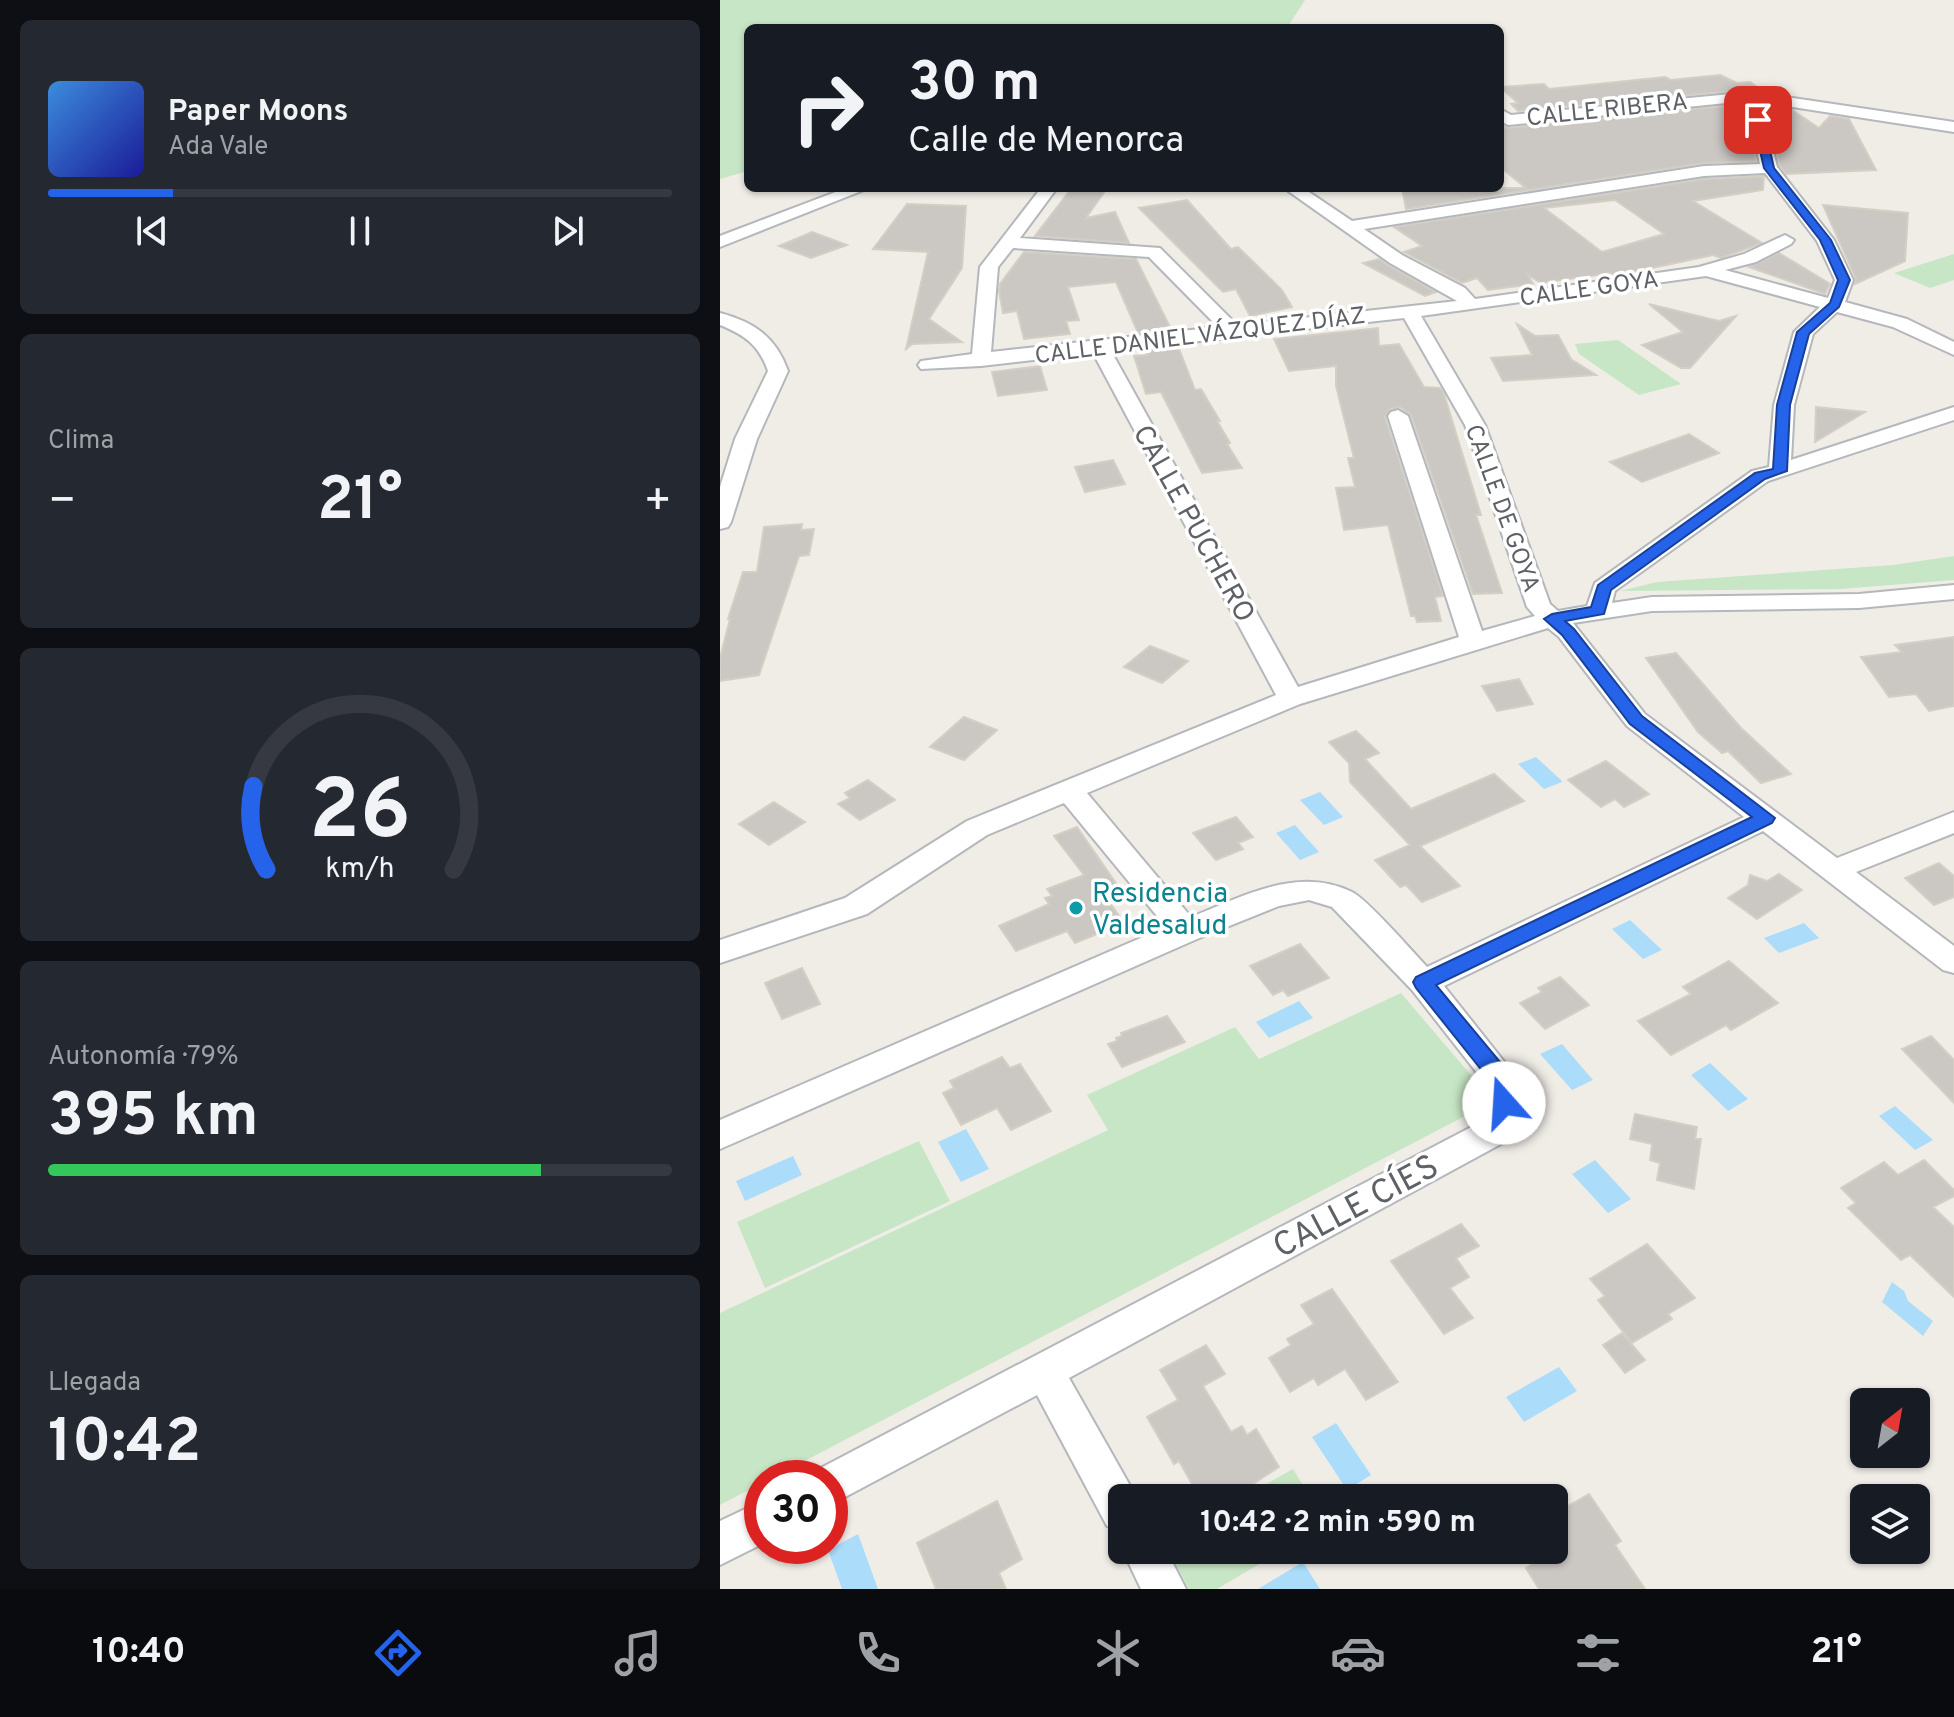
<!DOCTYPE html>
<html lang="es">
<head>
<meta charset="utf-8">
<style>
	:root { --surface:#171b24; --page:#242831; --text:#f1f3f6; --muted:#9ea1a6; --line:#363941; --accent:#2563eb }
	body { margin:0; font-family:Overpass,sans-serif; background:var(--page); color:var(--text); height:100vh; display:flex; flex-direction:column; font-size:30px; white-space:nowrap }
	* { box-sizing:border-box; margin:0 }
	p { font-size:26px; color:var(--muted) }
	.icon { flex:none; width:44px; height:44px; fill:none; stroke:currentColor; stroke-width:2; stroke-linecap:round; stroke-linejoin:round }
	.map { position:relative; flex:1; overflow:hidden }
	.sheet { display:flex; flex-direction:column; gap:20px; padding:20px; background:#0d0f14; width:720px }
	.sheet>* { flex:none }
	.hud { position:absolute; left:24px; top:24px; width:760px; height:168px; border-radius:12px; box-shadow:0 2px 6px #0004; background:#171b24; color:var(--text); overflow:hidden }
	.needle { width:52px; rotate:31deg }
	.fabs { position:absolute; left:1130px; top:1388px; display:grid; gap:16px }
	.fabs a { display:grid; place-items:center; width:80px; height:80px; border-radius:12px; background:var(--surface); box-shadow:0 2px 6px #0004; font-size:40px }
	.speed { position:absolute; left:24px; top:1460px; display:flex; gap:16px; font-size:40px; font-weight:700; text-align:center }
	.speed>* { display:grid; place-content:center; width:104px; height:104px; border-radius:50%; background:var(--surface); box-shadow:0 2px 6px #0004; line-height:1 }
	.speed .limit { border:12px solid #d22; background:#fff; color:#111 }
	.pin { position:absolute; display:grid; place-items:center; width:68px; height:68px; color:#fff; margin:-34px; border-radius:16px; box-shadow:0 4px 12px #0006 }
	.me { position:absolute; width:88px; margin:-44px; rotate:341deg; stroke-linejoin:round; filter:drop-shadow(0 0 6px #0008) }
	.turn { display:flex; align-items:center; gap:28px; height:168px; padding:0 32px; font-size:36px }
	.turn .icon { width:104px; height:104px; stroke-width:2.5 }
	.turn b { display:block; font-size:56px; line-height:68px }
	.big { font-size:60px; font-weight:700; line-height:1.1 }
	.sheet .widget { flex:1; display:flex; flex-direction:column; justify-content:center; gap:12px; min-width:0; padding:0 28px; border-radius:12px; background:var(--page) }
	.sheet .dial { align-items:center; gap:0 }
	.dial svg { height:208px; overflow:visible; fill:none; stroke:var(--line); stroke-width:7; stroke-linecap:round; text-anchor:middle }
	.dial text { fill:var(--text); stroke:none }
	.song { display:flex; align-items:center; gap:24px }
	.cover { width:96px; height:96px; border-radius:12px; background:linear-gradient(135deg,hsl(210 70% 55%),hsl(240 70% 35%)) }
	.played { height:8px; border-radius:4px; background:linear-gradient(90deg,var(--accent) 20%,var(--line) 20%) }
	.keys { display:flex; justify-content:space-around; direction:ltr }
	.heat { display:flex; justify-content:space-between; align-items:center; font-size:44px; direction:ltr }
	.charge { height:12px; border-radius:6px; background:linear-gradient(90deg,#34c759 79%,var(--line) 0) }
	.trip { position:absolute; left:388px; top:1484px; width:460px; height:80px; border-radius:12px; background:var(--surface); box-shadow:0 2px 6px #0004; font-weight:700; line-height:80px; text-align:center }
	.tab-bar { display:flex; height:128px; justify-content:space-around; align-items:center; background:#090b0e; color:var(--muted) }
	.tab-bar .icon { width:56px; height:56px }
	.tab-bar .on { color:var(--accent) }
	.tab-bar b { font-size:36px; color:var(--text) }
	main { display:flex; flex:1; min-height:0 }
	.map>svg:first-child { display:block }
	.green { fill:#c7e6c5 }
	.water { fill:#abddfb }
	.building { fill:#cbc8c4; stroke:#d4cfc5; stroke-width:2; fill-rule:evenodd }
	.lines { fill:none; stroke-linecap:round; stroke-linejoin:round }
	.street-casing { stroke:#b4b7bb; stroke-width:4 }
	.street { fill:#fff; fill-rule:evenodd }
	.route { fill:#2563eb; stroke:#184099; stroke-width:2 }
	.culture-dot { fill:#0f9aa8; stroke:#fff; stroke-width:3 }
	.labels { text-anchor:middle; stroke-width:7; stroke-linejoin:round; paint-order:stroke }
	.far-street-label { font-size:24px; fill:#5e6266; stroke:#fff }
	.street-label { font-size:28px; fill:#5e6266; stroke:#fff }
	.culture-label { font-size:28px; fill:#0d838f; stroke:#fff; text-anchor:start }
	.near-street-label { font-size:34px; fill:#5e6266; stroke:#fff }
</style>
</head>
<body>
<main>
<section class="sheet">
<div class="widget">
<div class="song"><i class="cover"></i><div><b>Paper Moons</b><p>Ada Vale</p></div></div>
<div class="played"></div>
<div class="keys"><svg class="icon" aria-label="previous" viewBox="0 0 24 24"><path d="M18 5L8 12l10 7zM5 5v14"/></svg><svg class="icon" aria-label="pause" viewBox="0 0 24 24"><path d="M8 5v14M16 5v14"/></svg><svg class="icon" aria-label="next" viewBox="0 0 24 24"><path d="M6 5l10 7-10 7zM19 5v14"/></svg></div>
</div>
<div class="widget"><p>Clima</p>
<div class="heat"><a>−</a><b class="big">21°</b><a>+</a></div>
</div>
<div class="widget dial"><svg viewBox="0 0 100 80">
<path d="M14 69A42 42 0 1 1 86 69"/>
<path d="M14 69A42 42 0 0 1 9 37" stroke="#2563eb"/>
<text x="50" y="56" font-size="32" font-weight="700">26</text>
<text x="50" y="72" font-size="11">km/h</text>
</svg></div>
<div class="widget"><p>Autonomía · 79%</p><b class="big">395 km</b><div class="charge"></div></div>
<div class="widget"><p>Llegada</p><b class="big">10:42</b></div>
</section>
<div class="map">
<svg width="1234" height="1589" viewBox="0 0 1234 1589">
	<rect width="100%" height="100%" fill="#f0ede7"/>
	<!-- green -->
	<g class="green">
		<path d="M0,0H585L567,28H28V171L0,179Z"/>
		<path d="M1234,254V280L1210,288L1174,273Z"/>
		<path d="M898,340L961,384L919,395L859,354L855,344Z"/>
		<path d="M1234,556V580L1120,589L900,591L937,582L1173,565Z"/>
		<path d="M681,993L756,1081L758,1094L745,1116L52,1478H42V1483L0,1505V1313L388,1130L367,1095L515,1027L539,1059Z"/>
		<path d="M199,1141L230,1201L45,1288L17,1222Z"/>
		<path d="M573,1469L591,1498H522Z"/>
		<path d="M448,1550H563L497,1589H469Z"/>
	</g>
	<!-- water -->
	<g class="water">
		<path d="M816,757L842,781V782L824,789L798,764Z"/>
		<path d="M600,792L623,817L604,825L580,800Z"/>
		<path d="M575,825L599,852L580,860L556,833Z"/>
		<path d="M910,920L942,950L923,959L892,929Z"/>
		<path d="M1084,923L1099,938L1059,953L1044,938Z"/>
		<path d="M579,1001L593,1018L549,1038L536,1022Z"/>
		<path d="M842,1044L873,1080L852,1090L820,1054Z"/>
		<path d="M990,1063L1028,1099L1008,1111L971,1075Z"/>
		<path d="M1175,1106L1213,1140L1195,1150L1159,1116Z"/>
		<path d="M246,1129L269,1169L241,1182L218,1142Z"/>
		<path d="M73,1156L82,1175L25,1201L16,1181Z"/>
		<path d="M875,1160L911,1199L888,1213L852,1174Z"/>
		<path d="M1172,1282L1184,1291L1188,1301L1213,1321L1203,1336L1162,1302Z"/>
		<path d="M839,1367L857,1391L804,1422L786,1397Z"/>
		<path d="M616,1423L651,1475L627,1490L592,1437Z"/>
		<path d="M138,1534L158,1589H122L108,1550Z"/>
		<path d="M583,1562L600,1589H538Z"/>
	</g>
	<!-- building -->
	<g class="building">
		<path d="M1000,75L1017,83L1030,82L1043,91L1032,89L798,111L791,104L798,103L780,87L824,84L829,89L945,77L951,80Z"/>
		<path d="M1024,104L1036,161L984,163L686,209L682,188H806L780,167V126L788,128Z"/>
		<path d="M1045,106L1072,110L1099,128L1110,116L1129,119L1156,170L1066,174L1060,166Z"/>
		<path d="M1044,176L1043,190L973,201L1042,243L1001,258L993,255L895,276L891,273L821,283L808,275L813,284L768,290L757,278L742,283L684,252L702,246L674,227L984,179ZM895,200L944,234L882,252L824,208Z"/>
		<path d="M351,189L385,191L366,218L395,212L409,243L315,236Z"/>
		<path d="M467,200L511,249L518,247L562,290L572,307L530,316L516,289L503,292L419,208Z"/>
		<path d="M187,204L246,206L242,268L209,319L242,342L192,344L186,349L208,252L153,249Z"/>
		<path d="M1103,205L1188,213L1185,261L1135,284L1136,279Z"/>
		<path d="M92,232L127,245L91,258L59,246Z"/>
		<path d="M304,252L416,259L451,329L418,333L396,282L348,287L359,320L346,321L350,334L304,339L297,311L283,313L279,291L280,284Z"/>
		<path d="M1059,253L1110,284L1105,294L1029,267Z"/>
		<path d="M659,259L669,266L716,292L705,296L643,263Z"/>
		<path d="M929,304L999,321L1016,316L970,368H961L922,345L963,332Z"/>
		<path d="M797,324L815,336L838,335L851,359L876,375L783,381L771,358L812,355Z"/>
		<path d="M658,328L659,346L679,344L704,387L720,388L724,394L761,515H756L782,593L753,594L691,415L680,407L670,409L665,417L723,596L715,597L721,621L697,622L695,616H691L668,525L624,530L616,488L635,487L628,458H634L616,386V366L569,371L554,339Z"/>
		<path d="M458,346L475,390L481,389L500,421H497L510,443L507,444L522,468L482,473L441,392L426,394L414,356L427,355L425,350Z"/>
		<path d="M320,366L327,390L278,396L272,372Z"/>
		<path d="M1096,407L1145,412L1095,442Z"/>
		<path d="M969,434L999,453L922,482L890,462Z"/>
		<path d="M393,460L405,484L365,492L355,467Z"/>
		<path d="M82,524L81,530L94,529L89,555L79,556L39,675L0,681V658L10,619H8L23,572H37L44,527Z"/>
		<path d="M1234,637V706L1209,711L1196,694L1169,697L1141,657L1182,652L1175,645Z"/>
		<path d="M430,646L443,651L468,661L442,683L404,667Z"/>
		<path d="M956,653L1021,728L1071,774L1041,783L1008,751L1002,753L978,732L926,658Z"/>
		<path d="M799,679L813,704L777,711L762,686Z"/>
		<path d="M244,717L277,730L244,760L210,747Z"/>
		<path d="M636,731L659,753L645,759L691,809L774,774L804,801L700,846L740,886L702,902L686,885L680,887L655,860L690,845L630,782L629,763L609,742Z"/>
		<path d="M886,761L929,794L904,807L895,799L881,807L848,780Z"/>
		<path d="M148,780L175,800L140,820L118,804L130,798L125,793Z"/>
		<path d="M54,802L85,822L49,845L19,824Z"/>
		<path d="M516,817L533,837L518,843L523,849L496,860L473,833Z"/>
		<path d="M357,827L398,886L385,896L404,923L355,943L347,931L296,951L279,926L329,904L325,898L332,896L327,889L364,875L334,836Z"/>
		<path d="M1219,863L1234,876V897L1214,905L1185,878Z"/>
		<path d="M1059,874L1082,890L1037,919L1008,898L1028,885L1030,875L1047,881Z"/>
		<path d="M580,944L609,978L568,996L563,990L553,995L530,966Z"/>
		<path d="M1009,961L1058,1003L1011,1030L1006,1025L951,1055L918,1021L971,994L963,987Z"/>
		<path d="M82,968L100,1004L62,1019L45,983Z"/>
		<path d="M840,977L869,1005L825,1029L800,1003L822,992L818,988Z"/>
		<path d="M447,1016L465,1042L402,1067L388,1044L397,1041L396,1038L402,1036L401,1033Z"/>
		<path d="M1211,1036L1234,1060V1103L1182,1049Z"/>
		<path d="M282,1057L290,1068L300,1064L331,1111L291,1130L277,1108L241,1125L223,1093L234,1088L230,1081Z"/>
		<path d="M915,1114L977,1127L975,1139H981L974,1189L937,1180L940,1163L930,1160L932,1144L910,1139Z"/>
		<path d="M1204,1160L1234,1190V1196L1213,1207L1234,1227V1297L1190,1255L1181,1260L1128,1208L1136,1203L1121,1188L1164,1162L1178,1175Z"/>
		<path d="M741,1224L759,1246L736,1258L749,1277L730,1288L753,1318L724,1334L671,1261Z"/>
		<path d="M927,1244L975,1298L948,1314L952,1319L912,1343L878,1300L885,1296L870,1279Z"/>
		<path d="M612,1289L678,1382L646,1400L625,1369L598,1385L594,1378L570,1392L549,1358L571,1345L567,1339L594,1324L581,1305Z"/>
		<path d="M902,1333L925,1360L905,1373L883,1345Z"/>
		<path d="M486,1345L505,1374L483,1386L511,1432L522,1426L527,1435L536,1429L559,1467L511,1498H480L459,1461L454,1464L427,1417L458,1400L440,1370Z"/>
		<path d="M869,1494L901,1541L895,1545L925,1589H819L806,1568L834,1551V1514Z"/>
		<path d="M277,1501L302,1559L279,1573L286,1589H216L197,1543Z"/>
	</g>
	<g class="lines">
		<!-- street casing -->
		<g class="street-casing">
			<g id="street">
				<path d="M1032,92L1234,122V132L1041,102L1057,167L1114,240L1133,280L1125,302L1187,319L1234,342V355L1173,327L1117,312L1093,334L1074,405L1071,460L1234,407V420L1048,481L895,591L892,603L932,597L1139,594L1234,585V599L1139,608L932,611L853,623L925,714L1117,858L1234,812V833L1136,872L1234,946V973L1223,970L1043,831L724,986L794,1074L801,1103L781,1144L349,1378L417,1498H402V1532L387,1526L317,1395L110,1505V1478H92L95,1471L757,1124L767,1103L761,1078L692,990L612,907L589,900L559,906L477,939L0,1149V1120L446,927L344,803L267,835L147,914L0,963V940L125,898L247,821L556,695L373,353L261,366L201,369L198,365L201,361L252,354L260,267L321,188H337L300,238L440,248L517,325L737,301L670,263L564,188H583L632,221L984,166L1040,164L1026,101L788,125L780,121V109L791,115ZM1045,173L1097,241L1115,280L1108,298L1005,270L1036,262L1071,244L1074,240L1065,235L1024,254L979,267L755,299L745,288L682,255L644,229L984,176ZM293,248L429,257L498,327L271,352L278,267ZM986,276L1100,307L1074,332L1054,405L1049,467L1032,471L875,583L867,606L838,611L830,604L765,425L701,316ZM684,318L745,425L807,607L815,616L762,631L688,416L678,410L671,412L668,416L739,637L578,687L391,351ZM828,628L839,637L907,726L1024,817L707,967C692,951 648,900 632,892C578,865 522,897 471,917L367,793L580,704Z"/>
				<path d="M126,188H149L0,247V236Z"/>
				<path d="M0,313C34,322 56,337 68,371L37,439L11,522L8,527L0,529V487L15,439L48,371C39,345 25,335 0,325Z"/>
				<path d="M42,1501V1544L0,1565V1521Z"/>
				<path d="M402,1549L446,1550L466,1589H421Z"/>
			</g>
		</g>
		<!-- street -->
		<use href="#street" class="street"/>
	</g>
	<!-- route -->
	<path class="route" d="M1038,117L1043,120L1054,168L1111,240L1130,280L1119,307L1089,334L1070,405L1067,471L1045,479L891,590L884,614L845,621L854,629L922,716L1055,818L1052,823L716,985L785,1068L795,1103L792,1109L784,1112L776,1109L767,1077L696,988L693,982L696,977L1032,817L910,724L842,635L824,619L832,614L871,607L878,585L1035,473L1053,469L1057,405L1077,332L1110,303L1118,280L1100,240L1044,168L1033,120Z"/>
	<!-- markers -->
	<circle class="culture-dot" cx="356" cy="908" r="8"/>
	<g class="labels">
		<!-- far-street labels -->
		<g class="far-street-label">
			<text transform="translate(887 109) rotate(-6)" y="8">CALLE RIBERA</text>
			<text transform="translate(869 288) rotate(-8)" y="8">CALLE GOYA</text>
			<text transform="translate(480 335) rotate(-7)" y="8">CALLE DANIEL VÁZQUEZ DÍAZ</text>
			<text transform="translate(783 508) rotate(70)" y="8">CALLE DE GOYA</text>
		</g>
		<!-- street labels -->
		<g class="street-label">
			<text transform="translate(475 523) rotate(61)" y="10">CALLE PUCHERO</text>
		</g>
		<!-- culture labels -->
		<g class="culture-label">
			<text x="372" y="902">Residencia<tspan x="372" dy="32">Valdesalud</tspan></text>
		</g>
		<!-- near-street labels -->
		<g class="near-street-label">
			<text transform="translate(635 1205) rotate(-28)" y="12">CALLE CÍES</text>
		</g>
	</g>
</svg>
<div class="fabs">
<a><svg class="needle" viewBox="-14 -14 28 28"><path d="M0-13l5 13h-10z" fill="#e53935"/><path d="M0 13l5-13h-10z" fill="#9ea1a6"/></svg></a>
<a><svg class="icon" aria-label="layers" viewBox="0 0 24 24"><path d="M12 4l9 5-9 5-9-5zM3 14l9 5 9-5"/></svg></a>
</div>
<div class="speed"><div class="limit">30</div></div>
<div class="pin" style="left:1038px;top:120px;background:#d93025"><svg class="icon" aria-label="arrive" viewBox="0 0 24 24"><path d="M6 21V4h12l-3 4 3 4H6"/></svg></div>
<svg class="me" style="left:784px;top:1103px" viewBox="-20 -20 40 40"><circle r="19" fill="#fff"/><path d="M0-13L10 11 0 6-10 11z" fill="#2563eb"/></svg>
<div class="trip">10:42 · 2 min · 590 m</div>
<div class="hud">
<div class="turn"><svg class="icon" aria-label="right" viewBox="0 0 24 24"><path d="M7 20v-9h11M14 6l5 5-5 5"/></svg><div><b>30 m</b>Calle de Menorca</div></div>
</div>
</div>
</main>
<nav class="tab-bar">
<b>10:40</b>
<svg class="icon on" aria-label="directions" viewBox="0 0 24 24"><path d="M12 3l9 9-9 9-9-9zM9 14v-3h6M13 9l2 2-2 2"/></svg>
<svg class="icon" aria-label="music" viewBox="0 0 24 24"><path d="M9 18V5l10-2v13"/><circle cx="6" cy="18" r="3"/><circle cx="16" cy="16" r="3"/></svg>
<svg class="icon" aria-label="phone" viewBox="0 0 24 24"><path d="M5 4h4l2 5-3 2q2 4 5 5l2-3 5 2v4C11 20 4 13 5 4z"/></svg>
<svg class="icon" aria-label="climate" viewBox="0 0 24 24"><path d="M12 3v18M4 7l16 10M4 17L20 7"/></svg>
<svg class="icon" aria-label="car" viewBox="0 0 24 24"><path d="M5 17H2v-5l4-1 3-4h7l3 4 3 1v5h-3M9 17h6M6 11h13"/><circle cx="7" cy="17" r="2"/><circle cx="17" cy="17" r="2"/></svg>
<svg class="icon" aria-label="filters" viewBox="0 0 24 24"><path d="M4 7h16M4 17h16"/><circle cx="9" cy="7" r="2"/><circle cx="15" cy="17" r="2"/></svg>
<b>21°</b>
</nav>
</body>
</html>
